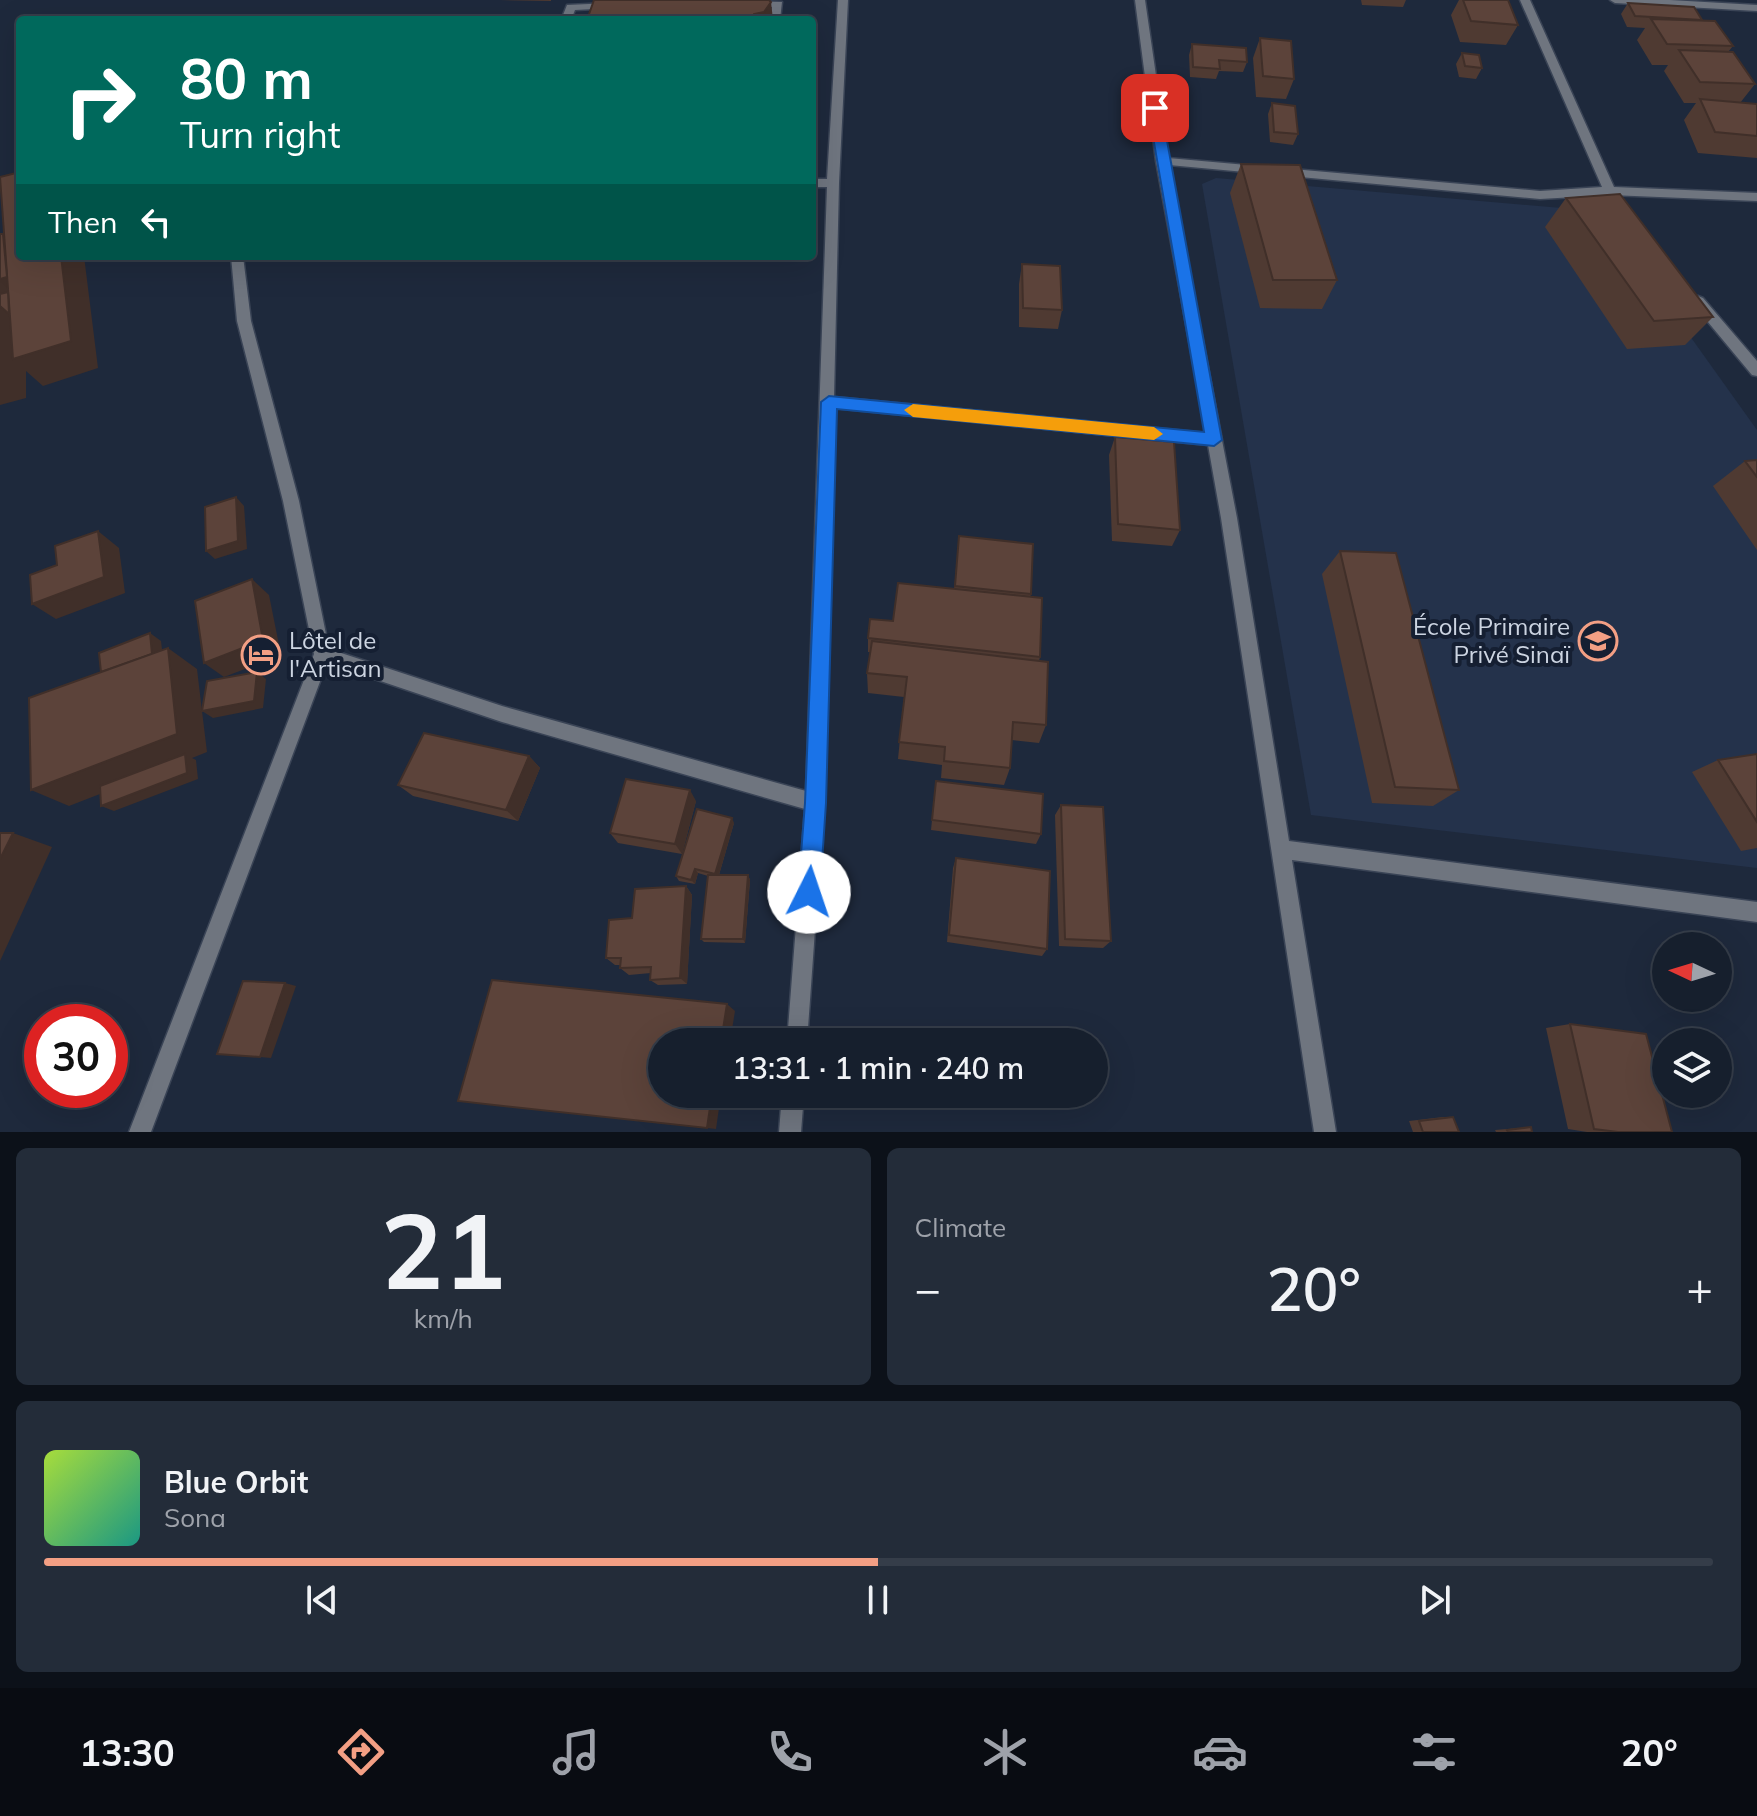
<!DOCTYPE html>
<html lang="en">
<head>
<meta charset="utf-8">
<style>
	:root { --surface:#161f2d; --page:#232c39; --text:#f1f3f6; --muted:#9ea2aa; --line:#353d49; --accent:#f39f84 }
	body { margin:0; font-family:Mulish,sans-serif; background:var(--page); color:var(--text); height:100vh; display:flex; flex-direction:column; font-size:30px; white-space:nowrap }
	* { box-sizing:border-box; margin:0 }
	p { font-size:26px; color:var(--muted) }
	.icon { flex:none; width:44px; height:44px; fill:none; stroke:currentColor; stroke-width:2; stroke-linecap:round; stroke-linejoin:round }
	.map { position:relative; height:1132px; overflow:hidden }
	.panel { display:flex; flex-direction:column; gap:16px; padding:16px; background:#0c1119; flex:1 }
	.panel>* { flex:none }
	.guide { position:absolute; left:16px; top:16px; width:800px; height:244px; border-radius:8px; box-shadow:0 8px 32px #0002,0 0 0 2px var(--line); background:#00695c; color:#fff; overflow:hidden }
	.needle { width:52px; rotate:274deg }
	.controls { position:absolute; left:1652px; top:932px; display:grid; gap:16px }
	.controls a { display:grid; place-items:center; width:80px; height:80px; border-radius:50%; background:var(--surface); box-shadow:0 8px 32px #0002,0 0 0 2px var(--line); font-size:40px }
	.speed { position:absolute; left:24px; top:1004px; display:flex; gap:16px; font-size:40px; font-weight:700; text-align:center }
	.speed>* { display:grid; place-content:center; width:104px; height:104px; border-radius:50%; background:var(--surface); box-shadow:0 8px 32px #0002,0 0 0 2px var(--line); line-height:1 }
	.speed .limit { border:12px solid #d22; background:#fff; color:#111 }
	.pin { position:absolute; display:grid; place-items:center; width:68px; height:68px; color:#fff; margin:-34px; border-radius:16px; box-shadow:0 4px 12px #0006 }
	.me { position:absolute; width:88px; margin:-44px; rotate:4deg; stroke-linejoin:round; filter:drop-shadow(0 0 6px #0008) }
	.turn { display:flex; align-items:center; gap:28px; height:168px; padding:0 32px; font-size:36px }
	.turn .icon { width:104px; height:104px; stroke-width:2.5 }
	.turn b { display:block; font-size:56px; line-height:68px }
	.then { display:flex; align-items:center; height:76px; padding:0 32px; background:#0003; gap:16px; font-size:30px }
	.big { font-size:60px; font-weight:600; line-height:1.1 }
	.panel .widget { flex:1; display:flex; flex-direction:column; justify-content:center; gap:12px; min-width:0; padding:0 28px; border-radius:12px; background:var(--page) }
	.panel .dial { align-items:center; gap:0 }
	.dial b { font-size:104px; line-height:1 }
	.song { display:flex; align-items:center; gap:24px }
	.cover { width:96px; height:96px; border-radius:12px; background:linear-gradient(135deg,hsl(80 70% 55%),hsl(170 70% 35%)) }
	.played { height:8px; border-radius:4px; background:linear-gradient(90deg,var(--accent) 50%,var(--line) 50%) }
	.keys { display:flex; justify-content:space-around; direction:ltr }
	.heat { display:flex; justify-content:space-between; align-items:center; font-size:44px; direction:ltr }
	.panel .tiles { flex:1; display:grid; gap:16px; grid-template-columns:1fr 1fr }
	.widget:last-child { grid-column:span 2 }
	.trip { position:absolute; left:648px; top:1028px; width:460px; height:80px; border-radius:40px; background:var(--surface); box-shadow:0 8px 32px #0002,0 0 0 2px var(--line); font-weight:600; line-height:80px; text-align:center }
	.tab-bar { display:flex; height:128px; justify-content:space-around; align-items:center; background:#090c12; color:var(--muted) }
	.tab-bar .icon { width:56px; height:56px }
	.tab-bar .active { color:var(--accent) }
	.tab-bar b { font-size:36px; color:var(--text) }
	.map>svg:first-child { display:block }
	.built { fill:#24324b }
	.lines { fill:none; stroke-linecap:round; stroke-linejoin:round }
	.minor-casing { stroke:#3a4456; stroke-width:3 }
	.minor { fill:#6f757f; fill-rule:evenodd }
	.wall { fill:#4f3a32 }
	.shaded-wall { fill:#402f29 }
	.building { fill:#5c433a; stroke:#402f29; stroke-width:2 }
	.route { fill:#1a73e8; stroke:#114b97; stroke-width:2 }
	.slow { fill:#f59e0b }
	.labels { text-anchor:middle; stroke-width:8; stroke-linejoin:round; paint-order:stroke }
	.poi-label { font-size:24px; fill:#ccd4e1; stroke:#151f32; text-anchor:end }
</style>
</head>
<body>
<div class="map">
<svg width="1757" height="1132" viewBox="0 0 1757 1132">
	<rect width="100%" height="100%" fill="#1e293c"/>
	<!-- built -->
	<path class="built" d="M1216,178L1585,210L1605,217L1757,430V868L1311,815L1202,184Z"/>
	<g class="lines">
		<!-- minor casing -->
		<g class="minor-casing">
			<g id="minor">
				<path d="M838,0H848L839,183L834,397L1206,433L1156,161L1135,0H1145L1168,158L1540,191L1602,187L1520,0H1530L1614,187L1757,193V201L1610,195L1540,199L1169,165L1237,518L1289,841L1757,902V922L1292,860L1336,1132H1314L1221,518L1208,445L834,408L824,803L807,1042H787L805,809L502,722L327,663L151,1132H129L314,654L283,501L237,321L231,256H243L251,321L299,501L329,649L502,706L806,791L827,187H812V179H827Z"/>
				<path d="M1610,0H1670L1757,5V11L1615,3Z"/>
				<path d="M750,1L782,2L780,20H770L772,7L746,6V2Z"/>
				<path d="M611,3L616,6L615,8L575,10L571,20H561L567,5Z"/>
				<path d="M1698,296L1703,298L1757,361V376L1752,375L1693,304V298Z"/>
				<path d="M782,1094H804L801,1132H779Z"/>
			</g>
		</g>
		<!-- minor -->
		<use href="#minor" class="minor"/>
	</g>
	<!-- wall -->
	<g class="wall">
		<path d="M500,0H551V1Z"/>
		<path d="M1361,0H1406L1403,7L1362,5Z"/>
		<path d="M1459,0H1508L1518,25L1506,45L1460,42L1451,15Z"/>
		<path d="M1628,3L1702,20L1733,46L1728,52L1755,84L1740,103L1757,104V158L1698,153L1684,120L1696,103H1684L1664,71L1668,65H1652L1637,40L1645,28L1627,27L1621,14Z"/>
		<path d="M1260,38L1294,79L1286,99L1256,97L1253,58Z"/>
		<path d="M1192,44L1247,62L1243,72L1219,71L1216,79L1190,77L1189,55Z"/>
		<path d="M1462,53L1482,68L1476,79L1459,77L1456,64Z"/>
		<path d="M1272,103L1298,134L1293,145L1270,142L1268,114Z"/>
		<path d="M1241,164L1337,280L1322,309L1260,308L1230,193Z"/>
		<path d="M1566,198L1713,317L1685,345L1627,349L1545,227Z"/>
		<path d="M1022,264L1062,310L1058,329L1019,327V284Z"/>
		<path d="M1115,437L1180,530L1172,546L1112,541L1109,455Z"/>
		<path d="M1757,460V550L1713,486L1745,461Z"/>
		<path d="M959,536L1031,594L1030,597L1040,657L1039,661L1046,725L1039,743L1012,740L1010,768L1004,785L941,778L942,765L898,759L904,697L868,693L867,673L870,652H868V638L893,621L954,589Z"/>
		<path d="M1340,551L1459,790L1433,806L1372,803L1322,574Z"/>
		<path d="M1757,754V848L1741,851L1692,772L1718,760Z"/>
		<path d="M529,756L540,768L518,821L413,796L398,785Z"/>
		<path d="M936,781L1041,834L1036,844L931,830Z"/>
		<path d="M696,801L682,854L618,843L610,833Z"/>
		<path d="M1061,805L1111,941L1103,948L1059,946L1055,815Z"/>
		<path d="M734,823L719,875H748L750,880L745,943L704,942L701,939L708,876L698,873L695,884L679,881L676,876Z"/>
		<path d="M956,858L1047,949L1042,956L947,942L953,868Z"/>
		<path d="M686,886L692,895L687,984L658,985L650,980L651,973L629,975L620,968L621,965H615L606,958L632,918Z"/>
		<path d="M1570,1024L1672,1132H1587L1568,1129L1546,1028Z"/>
		<path d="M1443,1117H1453L1459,1132H1413L1409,1121Z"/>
		<path d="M1531,1127L1532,1132H1496L1495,1130Z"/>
	</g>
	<!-- shaded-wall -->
	<g class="shaded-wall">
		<path d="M771,2L773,20H753L754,14Z"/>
		<path d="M61,256H84L98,368L43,386L26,371V398L0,405V279Z"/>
		<path d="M236,497L244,506L247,549L215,559L206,551Z"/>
		<path d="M98,531L119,548L125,593L56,619L32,604Z"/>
		<path d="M252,579L269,595L281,655L224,677L204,663Z"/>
		<path d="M150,633L161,641L164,667L96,675Z"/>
		<path d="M168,648L197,669L202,711L257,672L266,679L263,708L213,718L202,711L207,752L192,758L196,760L198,779L114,811L101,806L185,761L69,806L31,790Z"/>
		<path d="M529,756L540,768L518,821L506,810Z"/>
		<path d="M690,790L696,801L682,854L675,844Z"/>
		<path d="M732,818L734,823L718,878L715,874Z"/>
		<path d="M13,833L52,847L0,961V859Z"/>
		<path d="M695,869L698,873L695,884L691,880Z"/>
		<path d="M748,875L750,880L745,943L743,939Z"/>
		<path d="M686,886L692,895L687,984L680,978Z"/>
		<path d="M285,983L296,986L271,1058L260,1057Z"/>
		<path d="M727,1004L735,1011L730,1042H721Z"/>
		<path d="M712,1094H721L716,1129L707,1128Z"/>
	</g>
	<!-- building -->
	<g class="building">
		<path d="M594,0H769L771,2L764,12L754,14L753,20H587Z"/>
		<path d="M1463,0H1508L1518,25L1471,21Z"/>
		<path d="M1628,3L1694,7L1702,20L1635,16Z"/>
		<path d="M1651,19L1715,21L1733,46L1667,44Z"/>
		<path d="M1260,38L1291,41L1294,79L1263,76Z"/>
		<path d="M1192,44L1246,48L1247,62L1219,60L1220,69L1193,67Z"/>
		<path d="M1679,50L1733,52L1755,84L1700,82Z"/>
		<path d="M1462,53L1479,55L1482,68L1465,66Z"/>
		<path d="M1700,99L1757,104V136L1715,132Z"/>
		<path d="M1272,103L1295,106L1298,134L1274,132Z"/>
		<path d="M1241,164L1300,165L1337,280H1273Z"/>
		<path d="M20,172V256H61L71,341L13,359L0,177Z"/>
		<path d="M1620,194L1713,317L1654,321L1566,198Z"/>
		<path d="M0,234H3L7,277L0,279Z"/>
		<path d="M1022,264L1060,266L1062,310L1023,308Z"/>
		<path d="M8,292L9,313H8L0,306V294Z"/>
		<path d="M1115,437L1174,442L1180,530L1118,524Z"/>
		<path d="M1757,460V477L1745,461Z"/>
		<path d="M236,497L238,541L206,551L205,507Z"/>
		<path d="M98,531L104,577L32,604L30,575L57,565L55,546Z"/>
		<path d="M959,536L1033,544L1031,594L955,586Z"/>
		<path d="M1340,551L1396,553L1459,790L1395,787Z"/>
		<path d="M252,579L263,640L204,663L195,601Z"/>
		<path d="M898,583L1042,598L1040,657L868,638L870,619L893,621Z"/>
		<path d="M150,633L152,654L101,672L99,653Z"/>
		<path d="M872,641L1048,662L1046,725L1013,722L1010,768L944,761L945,747L899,742L907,677L867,673Z"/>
		<path d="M168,648L177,734L31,790L29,698Z"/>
		<path d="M257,672L254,701L202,711L207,681Z"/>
		<path d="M424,733L529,756L506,810L398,785Z"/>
		<path d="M185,754L187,773L101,806L100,786Z"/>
		<path d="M1757,754V822L1718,760Z"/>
		<path d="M626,779L690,790L675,844L610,833Z"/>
		<path d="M936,781L1043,794L1041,834L932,820Z"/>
		<path d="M1061,805L1103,807L1111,941L1065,939Z"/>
		<path d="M697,809L732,818L715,874L695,869L691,880L676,876Z"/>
		<path d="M0,833H13L0,859Z"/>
		<path d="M956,858L1050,871L1047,949L949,935Z"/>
		<path d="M708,875H748L743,939H701Z"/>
		<path d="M686,886L680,978L650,980L651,967L620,968L621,958H606L609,920L632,918L635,889Z"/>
		<path d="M492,980L727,1004L721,1042H662V1094H712L707,1128L458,1101Z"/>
		<path d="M243,981L285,983L260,1057L217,1054Z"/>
		<path d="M1570,1024L1646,1034L1672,1132H1618L1594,1129Z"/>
		<path d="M1453,1117L1459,1132H1423L1419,1121Z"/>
		<path d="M1531,1127L1532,1132H1508L1507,1130Z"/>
	</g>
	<!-- route -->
	<path class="route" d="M1155,104L1161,108L1222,440L1214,446L837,409L826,803L820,892L816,900L809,903L801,900L798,892L805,803L821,402L829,396L1204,432L1148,108Z"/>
	<!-- slow -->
	<path class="slow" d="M913,404L1154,427L1163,434L1154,440L913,417L904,410Z"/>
	<!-- icons -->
	<defs>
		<g id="school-ring" transform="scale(2)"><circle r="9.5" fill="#151f32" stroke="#f39f84" stroke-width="1.5"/><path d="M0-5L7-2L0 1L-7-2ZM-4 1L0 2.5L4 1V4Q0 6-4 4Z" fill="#f39f84"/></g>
		<g id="hotel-ring" transform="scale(2)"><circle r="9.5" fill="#151f32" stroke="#f39f84" stroke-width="1.5"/><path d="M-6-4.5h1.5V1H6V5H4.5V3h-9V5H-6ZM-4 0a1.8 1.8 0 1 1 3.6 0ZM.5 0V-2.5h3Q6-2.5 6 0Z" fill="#f39f84"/></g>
	</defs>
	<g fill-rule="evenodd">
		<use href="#school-ring" x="1598" y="641"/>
		<use href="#hotel-ring" x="261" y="655"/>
	</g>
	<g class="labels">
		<!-- poi labels -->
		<g class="poi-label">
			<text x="1570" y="635">École Primaire<tspan x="1570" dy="28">Privé Sinaï</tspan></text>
			<text x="289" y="649" text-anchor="start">Lôtel de<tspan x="289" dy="28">l'Artisan</tspan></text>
		</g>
	</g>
</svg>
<div class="controls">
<a><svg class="needle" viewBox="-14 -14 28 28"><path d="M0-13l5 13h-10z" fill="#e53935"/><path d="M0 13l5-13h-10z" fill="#9ea2aa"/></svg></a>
<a><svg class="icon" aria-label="layers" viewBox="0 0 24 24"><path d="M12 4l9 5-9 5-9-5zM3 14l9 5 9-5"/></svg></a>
</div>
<div class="speed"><div class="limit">30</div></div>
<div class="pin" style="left:1155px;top:108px;background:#d93025"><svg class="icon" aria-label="arrive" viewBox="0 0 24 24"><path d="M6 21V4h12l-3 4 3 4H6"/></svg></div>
<svg class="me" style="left:809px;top:892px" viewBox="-20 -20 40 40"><circle r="19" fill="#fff"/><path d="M0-13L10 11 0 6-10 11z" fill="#1a73e8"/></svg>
<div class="trip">13:31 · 1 min · 240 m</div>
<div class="guide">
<div class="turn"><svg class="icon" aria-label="right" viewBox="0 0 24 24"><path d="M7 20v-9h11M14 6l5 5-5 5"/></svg><div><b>80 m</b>Turn right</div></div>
<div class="then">Then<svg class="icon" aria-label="left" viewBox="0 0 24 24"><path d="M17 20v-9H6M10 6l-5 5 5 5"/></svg></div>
</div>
</div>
<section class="panel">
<div class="tiles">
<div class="widget dial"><b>21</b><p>km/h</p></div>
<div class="widget"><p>Climate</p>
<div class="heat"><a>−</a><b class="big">20°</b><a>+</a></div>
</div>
<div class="widget">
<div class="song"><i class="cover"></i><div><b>Blue Orbit</b><p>Sona</p></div></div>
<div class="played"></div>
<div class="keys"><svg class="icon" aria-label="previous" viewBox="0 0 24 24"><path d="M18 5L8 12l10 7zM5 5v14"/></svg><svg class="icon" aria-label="pause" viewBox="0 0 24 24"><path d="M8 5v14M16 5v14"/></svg><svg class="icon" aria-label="next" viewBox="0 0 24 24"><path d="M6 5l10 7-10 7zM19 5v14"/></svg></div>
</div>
</div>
</section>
<nav class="tab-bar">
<b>13:30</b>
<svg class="icon active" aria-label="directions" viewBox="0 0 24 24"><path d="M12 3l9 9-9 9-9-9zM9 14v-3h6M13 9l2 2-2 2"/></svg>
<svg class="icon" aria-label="music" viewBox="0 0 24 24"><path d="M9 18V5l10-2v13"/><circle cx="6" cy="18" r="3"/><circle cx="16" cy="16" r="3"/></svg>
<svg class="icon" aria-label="phone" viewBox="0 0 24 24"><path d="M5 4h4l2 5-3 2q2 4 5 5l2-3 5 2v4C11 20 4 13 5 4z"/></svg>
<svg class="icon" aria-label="climate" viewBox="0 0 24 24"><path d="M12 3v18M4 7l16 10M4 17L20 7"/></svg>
<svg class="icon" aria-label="car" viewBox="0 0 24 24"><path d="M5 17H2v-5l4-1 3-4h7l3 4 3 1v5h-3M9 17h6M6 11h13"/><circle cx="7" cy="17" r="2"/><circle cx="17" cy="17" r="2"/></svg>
<svg class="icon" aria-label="filters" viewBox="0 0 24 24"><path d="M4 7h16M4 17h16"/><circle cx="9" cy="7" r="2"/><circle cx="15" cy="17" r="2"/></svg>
<b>20°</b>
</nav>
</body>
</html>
